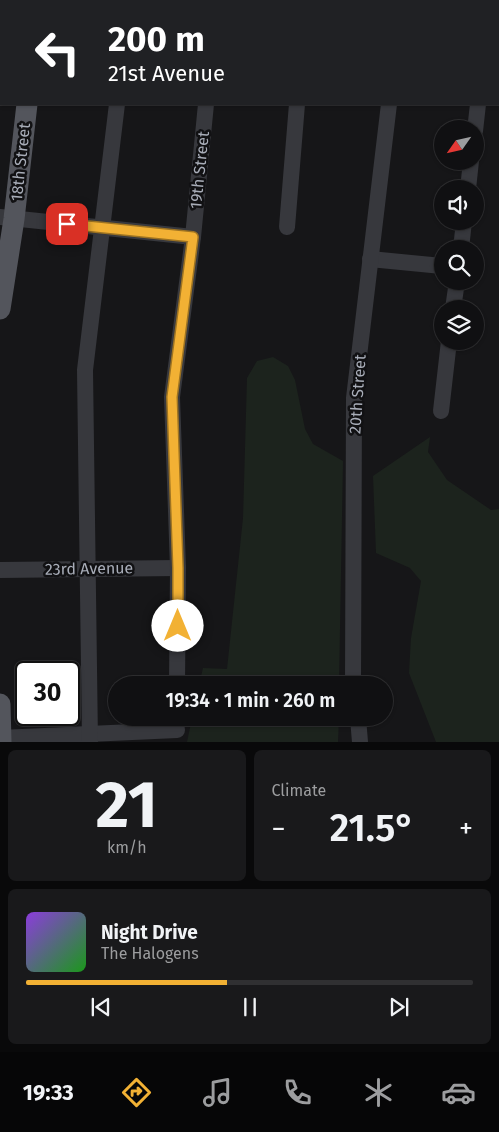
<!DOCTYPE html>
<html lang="en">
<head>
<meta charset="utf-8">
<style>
	:root { --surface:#101012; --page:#19191b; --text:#f1f3f6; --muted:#9c9d9f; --line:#303032; --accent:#f2b134 }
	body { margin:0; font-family:"Fira Sans",sans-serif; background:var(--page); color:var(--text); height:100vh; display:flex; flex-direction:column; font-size:19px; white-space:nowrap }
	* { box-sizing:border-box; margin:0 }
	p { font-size:16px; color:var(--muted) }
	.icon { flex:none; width:28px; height:28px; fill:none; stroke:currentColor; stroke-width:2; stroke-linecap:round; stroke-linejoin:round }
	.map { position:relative; height:742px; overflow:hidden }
	.side { display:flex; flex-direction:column; gap:8px; padding:8px; background:#09090a; flex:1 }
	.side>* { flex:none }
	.guide { position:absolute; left:0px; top:0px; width:500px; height:105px; box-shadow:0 1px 4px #0004,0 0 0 1px var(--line); background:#202124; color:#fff; overflow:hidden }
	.needle { width:32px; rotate:236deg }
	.fabs { position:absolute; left:434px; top:120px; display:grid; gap:10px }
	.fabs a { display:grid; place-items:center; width:50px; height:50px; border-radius:50%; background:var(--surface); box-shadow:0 1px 4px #0004,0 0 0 1px var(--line); font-size:25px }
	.speed { position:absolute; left:15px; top:661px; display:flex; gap:10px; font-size:25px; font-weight:700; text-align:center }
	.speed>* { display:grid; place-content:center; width:65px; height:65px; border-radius:50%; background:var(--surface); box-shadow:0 1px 4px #0004,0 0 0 1px var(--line); line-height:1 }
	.speed .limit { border:2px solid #111; border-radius:8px; background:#fff; color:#111 }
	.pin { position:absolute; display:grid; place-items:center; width:42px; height:42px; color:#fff; margin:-21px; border-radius:10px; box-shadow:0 2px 8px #0006 }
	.me { position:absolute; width:55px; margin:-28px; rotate:0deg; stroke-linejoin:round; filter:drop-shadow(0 0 4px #0008) }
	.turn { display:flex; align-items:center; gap:18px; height:105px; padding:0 25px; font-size:22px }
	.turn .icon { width:65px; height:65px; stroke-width:2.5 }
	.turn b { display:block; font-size:35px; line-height:42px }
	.big { font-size:38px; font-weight:600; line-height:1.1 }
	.side .tile { flex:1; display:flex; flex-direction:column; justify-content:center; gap:8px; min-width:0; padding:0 18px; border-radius:8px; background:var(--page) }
	.side .dial { align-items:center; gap:0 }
	.dial b { font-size:65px; line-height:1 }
	.song { display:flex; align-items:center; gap:15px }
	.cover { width:60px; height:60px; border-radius:8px; background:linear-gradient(135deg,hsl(270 70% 55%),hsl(120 70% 35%)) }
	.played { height:5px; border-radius:2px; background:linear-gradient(90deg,var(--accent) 45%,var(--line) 45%) }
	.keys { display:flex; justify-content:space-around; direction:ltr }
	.heat { display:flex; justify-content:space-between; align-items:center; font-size:28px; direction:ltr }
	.side .tiles { flex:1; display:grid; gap:8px; grid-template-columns:1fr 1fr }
	.tile:last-child { grid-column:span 2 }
	.trip { position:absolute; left:108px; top:676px; width:285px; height:50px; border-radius:25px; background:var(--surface); box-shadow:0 1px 4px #0004,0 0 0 1px var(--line); font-weight:600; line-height:50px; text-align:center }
	.dock { display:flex; height:80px; justify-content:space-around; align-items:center; background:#060607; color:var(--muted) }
	.dock .icon { width:35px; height:35px }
	.dock .current { color:var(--accent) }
	.dock b { font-size:22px; color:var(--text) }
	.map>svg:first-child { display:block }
	.green { fill:#1c231d }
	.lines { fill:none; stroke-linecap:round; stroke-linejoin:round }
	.minor { stroke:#37383d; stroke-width:16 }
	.major { stroke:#53555c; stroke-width:21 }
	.route-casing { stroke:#9d7322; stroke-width:12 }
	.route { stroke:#f2b134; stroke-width:9 }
	.labels { text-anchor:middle; stroke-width:5; stroke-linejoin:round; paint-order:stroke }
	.street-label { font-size:16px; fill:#a8adb8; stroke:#111113 }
</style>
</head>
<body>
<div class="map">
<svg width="499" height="742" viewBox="0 0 499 742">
	<rect width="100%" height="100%" fill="#161618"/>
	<!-- green -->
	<g class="green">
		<path d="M273,357L288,366L295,380L305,429L313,444L343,461L339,685H199L203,668L227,669L243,518L247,378L257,361Z"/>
		<path d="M430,437L428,452L447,480L491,510L499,509V742H436L409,673L411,638L421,581L410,568L376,553L373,476Z"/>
		<path d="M192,718H339L338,742H187Z"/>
	</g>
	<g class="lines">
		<!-- minor -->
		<g class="minor">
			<path d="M216,0L224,1"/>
			<path d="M128,1L129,0"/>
			<path d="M244,1V0"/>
			<path d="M333,1V0"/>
			<path d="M424,1V0"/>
			<path d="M475,131L478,104"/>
			<path d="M468,189L471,161"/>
			<path d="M0,217L193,237"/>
			<path d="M287,227L297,104"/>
			<path d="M461,249L464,221"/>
			<path d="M370,259L442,266"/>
			<path d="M453,309L457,281"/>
			<path d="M441,411L449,341"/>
			<path d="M0,570L178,568"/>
			<path d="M177,685L178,568L172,397L193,237L206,104"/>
			<path d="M353,685L354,398L389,104"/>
			<path d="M358,718L360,742"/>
			<path d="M0,738L177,730"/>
			<path d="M90,742L85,370L117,104"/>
		</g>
		<!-- major -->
		<g class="major">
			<path d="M39,1V0"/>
			<path d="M0,309L14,219L27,104"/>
			<path d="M0,704L1,742"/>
		</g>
	</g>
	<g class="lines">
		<!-- route casing -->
		<g class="route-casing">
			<path id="route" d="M67,224L193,237L172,397L178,568V626"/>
		</g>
		<!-- route -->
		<use href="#route" class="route"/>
	</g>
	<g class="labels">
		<!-- street labels -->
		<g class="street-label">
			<text transform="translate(20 162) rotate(-84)" y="6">18th Street</text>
			<text transform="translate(199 170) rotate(-84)" y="6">19th Street</text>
			<text transform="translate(357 394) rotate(-86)" y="6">20th Street</text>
			<text transform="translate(89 568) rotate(-1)" y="6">23rd Avenue</text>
		</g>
	</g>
</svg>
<div class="fabs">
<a><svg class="needle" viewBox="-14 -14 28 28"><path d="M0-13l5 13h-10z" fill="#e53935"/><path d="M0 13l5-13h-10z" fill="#9c9d9f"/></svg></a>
<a><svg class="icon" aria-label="sound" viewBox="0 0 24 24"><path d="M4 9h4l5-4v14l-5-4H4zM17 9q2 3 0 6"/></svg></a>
<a><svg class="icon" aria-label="search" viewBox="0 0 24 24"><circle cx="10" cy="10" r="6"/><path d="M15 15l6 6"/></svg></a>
<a><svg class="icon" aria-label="layers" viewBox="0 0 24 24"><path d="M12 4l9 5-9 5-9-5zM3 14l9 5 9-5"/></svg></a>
</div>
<div class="speed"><div class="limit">30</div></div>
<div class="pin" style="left:67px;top:224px;background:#d93025"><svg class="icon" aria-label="arrive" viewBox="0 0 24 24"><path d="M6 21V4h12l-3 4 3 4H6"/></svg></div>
<svg class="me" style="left:178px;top:626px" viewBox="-20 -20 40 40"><circle r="19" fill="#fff"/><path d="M0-13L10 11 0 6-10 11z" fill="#f2b134"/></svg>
<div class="trip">19:34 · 1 min · 260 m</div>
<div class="guide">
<div class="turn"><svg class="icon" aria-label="left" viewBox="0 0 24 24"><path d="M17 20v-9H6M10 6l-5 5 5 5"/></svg><div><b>200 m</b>21st Avenue</div></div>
</div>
</div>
<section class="side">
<div class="tiles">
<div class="tile dial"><b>21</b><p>km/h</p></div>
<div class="tile"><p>Climate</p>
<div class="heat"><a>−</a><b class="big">21.5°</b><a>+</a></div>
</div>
<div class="tile">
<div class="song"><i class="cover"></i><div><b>Night Drive</b><p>The Halogens</p></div></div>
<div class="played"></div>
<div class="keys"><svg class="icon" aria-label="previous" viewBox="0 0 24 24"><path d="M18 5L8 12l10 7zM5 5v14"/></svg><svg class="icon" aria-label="pause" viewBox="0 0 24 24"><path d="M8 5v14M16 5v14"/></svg><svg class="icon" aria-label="next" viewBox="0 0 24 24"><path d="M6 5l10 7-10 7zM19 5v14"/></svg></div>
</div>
</div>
</section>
<nav class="dock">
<b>19:33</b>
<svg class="icon current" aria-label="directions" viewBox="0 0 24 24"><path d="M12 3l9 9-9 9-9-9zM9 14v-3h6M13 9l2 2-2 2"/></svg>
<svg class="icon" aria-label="music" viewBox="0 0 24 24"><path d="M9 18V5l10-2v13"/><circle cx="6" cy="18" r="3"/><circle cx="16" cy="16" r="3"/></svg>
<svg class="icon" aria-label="phone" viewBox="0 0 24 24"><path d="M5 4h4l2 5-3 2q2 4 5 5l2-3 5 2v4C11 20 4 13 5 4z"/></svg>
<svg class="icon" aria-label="climate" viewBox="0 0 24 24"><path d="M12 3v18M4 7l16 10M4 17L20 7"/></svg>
<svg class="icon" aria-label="car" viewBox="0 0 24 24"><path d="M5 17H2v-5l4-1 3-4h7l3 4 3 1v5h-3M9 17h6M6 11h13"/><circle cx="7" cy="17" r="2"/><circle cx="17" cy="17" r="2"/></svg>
</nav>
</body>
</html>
